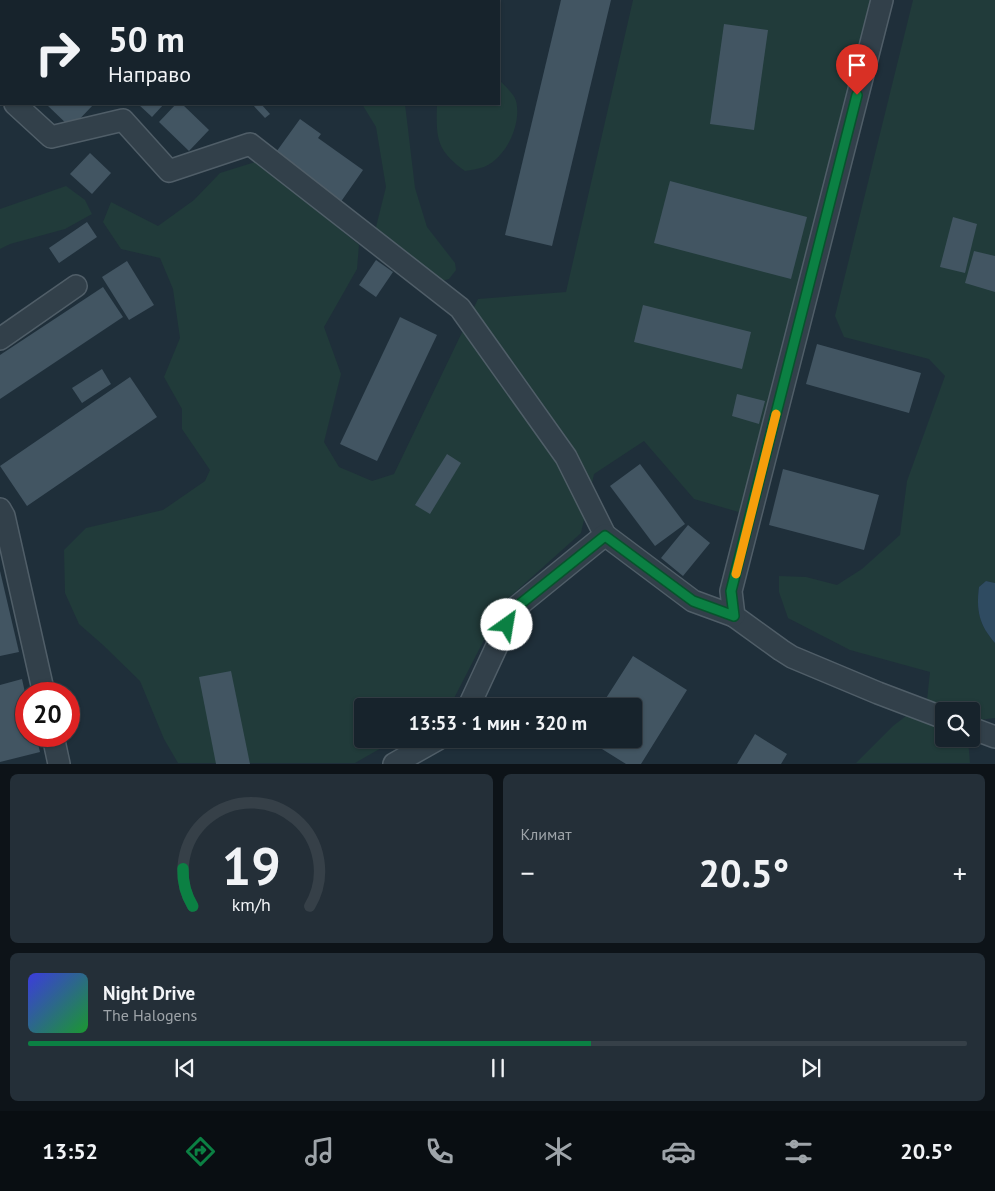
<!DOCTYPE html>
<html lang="ru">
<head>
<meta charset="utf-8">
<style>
	:root { --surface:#17232c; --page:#242f38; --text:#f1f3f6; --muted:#9ea4a9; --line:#364048; --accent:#0b8043 }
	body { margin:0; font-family:"PT Sans",sans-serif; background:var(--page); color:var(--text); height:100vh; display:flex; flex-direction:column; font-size:19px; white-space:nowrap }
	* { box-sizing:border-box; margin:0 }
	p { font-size:16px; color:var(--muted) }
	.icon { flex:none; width:28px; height:28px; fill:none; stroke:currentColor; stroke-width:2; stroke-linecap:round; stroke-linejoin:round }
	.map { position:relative; height:764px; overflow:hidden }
	.side { display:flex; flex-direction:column; gap:10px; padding:10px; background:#0d1318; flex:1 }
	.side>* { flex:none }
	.guide { position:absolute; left:0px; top:0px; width:500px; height:105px; box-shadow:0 1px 4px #0004,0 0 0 1px var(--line); background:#17232c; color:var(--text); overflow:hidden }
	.buttons { position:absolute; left:935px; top:702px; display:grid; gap:10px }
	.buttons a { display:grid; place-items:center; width:45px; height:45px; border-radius:5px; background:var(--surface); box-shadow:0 1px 4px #0004,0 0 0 1px var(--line); font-size:25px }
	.speed { position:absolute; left:15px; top:682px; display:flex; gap:10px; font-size:25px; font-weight:700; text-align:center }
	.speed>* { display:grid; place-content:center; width:65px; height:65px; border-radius:50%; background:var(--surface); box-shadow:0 1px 4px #0004,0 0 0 1px var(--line); line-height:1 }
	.speed .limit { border:8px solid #d22; background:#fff; color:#111 }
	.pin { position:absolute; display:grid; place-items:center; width:42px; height:42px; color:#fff; margin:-51px -21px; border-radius:50% 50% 50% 0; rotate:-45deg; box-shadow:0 0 5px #0007 }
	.pin .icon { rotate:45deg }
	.me { position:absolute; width:55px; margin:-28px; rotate:32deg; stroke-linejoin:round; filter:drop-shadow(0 0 4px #0008) }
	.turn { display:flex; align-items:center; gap:18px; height:105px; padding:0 25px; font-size:22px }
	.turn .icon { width:65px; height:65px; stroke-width:2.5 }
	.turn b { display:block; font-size:35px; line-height:42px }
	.big { font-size:38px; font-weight:800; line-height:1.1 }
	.side .card { flex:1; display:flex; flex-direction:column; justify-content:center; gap:8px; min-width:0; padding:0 18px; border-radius:8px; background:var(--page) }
	.side .dial { align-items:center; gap:0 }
	.dial svg { height:130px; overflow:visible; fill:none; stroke:var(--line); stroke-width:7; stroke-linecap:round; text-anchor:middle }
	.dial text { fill:var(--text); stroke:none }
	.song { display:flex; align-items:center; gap:15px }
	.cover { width:60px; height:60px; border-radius:8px; background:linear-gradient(135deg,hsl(240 70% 55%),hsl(130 70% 35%)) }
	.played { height:5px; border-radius:2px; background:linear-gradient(90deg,var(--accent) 60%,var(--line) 60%) }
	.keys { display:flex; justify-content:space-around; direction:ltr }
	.heat { display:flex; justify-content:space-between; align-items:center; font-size:28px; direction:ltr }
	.side .tiles { flex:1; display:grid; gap:10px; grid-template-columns:1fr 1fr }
	.card:last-child { grid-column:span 2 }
	.trip { position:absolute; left:354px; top:698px; width:288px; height:50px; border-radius:5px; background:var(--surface); box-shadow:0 1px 4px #0004,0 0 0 1px var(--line); font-weight:800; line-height:50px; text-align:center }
	.tabs { display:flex; height:80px; justify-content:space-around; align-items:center; background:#090e12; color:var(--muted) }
	.tabs .icon { width:35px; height:35px }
	.tabs .current { color:var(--accent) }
	.tabs b { font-size:22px; color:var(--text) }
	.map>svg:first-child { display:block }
	.green { fill:#213b3a }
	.water { fill:#2f4b61 }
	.building { fill:#425562 }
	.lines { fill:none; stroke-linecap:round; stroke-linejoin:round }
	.minor-casing { stroke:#505e68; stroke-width:24 }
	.minor { stroke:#32404a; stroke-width:21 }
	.route-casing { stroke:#07532c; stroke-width:12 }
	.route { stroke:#0b8043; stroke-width:9 }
	.slow { stroke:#f59e0b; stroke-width:9 }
</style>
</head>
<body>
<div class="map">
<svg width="995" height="764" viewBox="0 0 995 764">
	<rect width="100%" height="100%" fill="#1f2f3a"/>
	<!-- green -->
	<g class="green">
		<path d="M96,0H358L97,1Z"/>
		<path d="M633,0H873L742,513L694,499L644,441L594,474L581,533L503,603L450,706H362V739H397L355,763H178L164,739L140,681L103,645L79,624L65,593L64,550L86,528L163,510L205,481L210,470L182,429V409L164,377L180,338L173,289L160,258L121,249L103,222L111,202L158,226L194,200L220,173L258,161L359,245L357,269L324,327L341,374L324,442L339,467L372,481L394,474L478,299L566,292Z"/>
		<path d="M913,0H995V583L986,581L979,587C976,610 979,625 995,643V718L971,721V711H944V739H968L970,763H856L893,726L927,700L930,672L850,650L788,618L779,592V576L806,577L837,585L862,569L900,535L907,481L945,376L929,359L844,337L835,316Z"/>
		<path d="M499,80C504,85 514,94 516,101C522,124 506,158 484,167C478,169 471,170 465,171C436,150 436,138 437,104H499Z"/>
		<path d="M362,104H405L415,188L427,227L455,263L456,270L449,279L442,281L383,241L376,227L386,187L376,127Z"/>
		<path d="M66,186L85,200L92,214L65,229L10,244L0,249V209Z"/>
	</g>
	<!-- water -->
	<path class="water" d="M986,581L995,583V643C979,625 976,610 979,587Z"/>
	<!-- building -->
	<g class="building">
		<path d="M561,0H611L552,246L505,235Z"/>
		<path d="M724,24L768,30L754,130L710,124Z"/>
		<path d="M46,104H94L71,128Z"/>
		<path d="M138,104H164L152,117Z"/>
		<path d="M176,104H182L209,130L189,151L159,122Z"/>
		<path d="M252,104H261L270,114L265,118Z"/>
		<path d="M300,119L321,134L318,138L363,170L340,203L274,155Z"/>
		<path d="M90,153L111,173L92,194L70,174Z"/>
		<path d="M670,181L807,217L791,279L654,243Z"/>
		<path d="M953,217L977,224L965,273L940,267Z"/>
		<path d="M87,222L97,237L59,263L49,248Z"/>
		<path d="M974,251L995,256V292L965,283Z"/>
		<path d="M376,260L393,272L376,297L359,285Z"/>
		<path d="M127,261L154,305L129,320L102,277Z"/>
		<path d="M103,287L123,317L0,399V355Z"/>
		<path d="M643,305L751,332L742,369L634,342Z"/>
		<path d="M400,317L437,335L377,461L340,444Z"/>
		<path d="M817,344L921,373L909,413L806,384Z"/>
		<path d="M102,369L111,384L82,403L72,388Z"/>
		<path d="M130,377L157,417L27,506L0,466Z"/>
		<path d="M737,394L765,401L759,424L732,416Z"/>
		<path d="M447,454L461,463L430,514L415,505Z"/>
		<path d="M640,464L685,524L655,546L610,486Z"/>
		<path d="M783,469L879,495L864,550L769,525Z"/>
		<path d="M688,525L710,543L683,576L661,558Z"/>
		<path d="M0,571L19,652L0,656Z"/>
		<path d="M633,656L687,690L641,764H626L586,739H632V706H601Z"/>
		<path d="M231,671L250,764H216L199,677Z"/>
		<path d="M22,679L26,697V736H36L40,752L0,762V685Z"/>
		<path d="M755,734L787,754L781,764H737Z"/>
	</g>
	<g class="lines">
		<!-- minor casing -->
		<g class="minor-casing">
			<g id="minor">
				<path d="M882,0L731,591L734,616L781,650L792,657L878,693L944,718"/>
				<path d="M0,29L1,30"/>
				<path d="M15,104L51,137L123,120L169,171L250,144L460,308L566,457L605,535"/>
				<path d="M0,339L76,286"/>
				<path d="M0,509L4,516L44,694"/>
				<path d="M469,706L514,609L605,535L693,601L734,616"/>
				<path d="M971,728L995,737"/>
				<path d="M53,736L59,764"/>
				<path d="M394,764L438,739"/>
			</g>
		</g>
		<!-- minor -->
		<use href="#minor" class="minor"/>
	</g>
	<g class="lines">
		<!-- route casing -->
		<g class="route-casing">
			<path id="route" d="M507,625L514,609L605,536L693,601L734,616L731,591L857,95"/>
		</g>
		<!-- route -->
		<use href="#route" class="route"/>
		<!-- slow -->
		<path class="slow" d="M736,574L776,414"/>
	</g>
</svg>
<div class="buttons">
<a><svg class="icon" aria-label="search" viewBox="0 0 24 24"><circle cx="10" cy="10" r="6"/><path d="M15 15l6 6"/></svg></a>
</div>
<div class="speed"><div class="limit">20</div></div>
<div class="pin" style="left:857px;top:95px;background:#d93025"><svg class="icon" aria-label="arrive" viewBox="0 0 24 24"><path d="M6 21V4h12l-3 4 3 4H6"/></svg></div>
<svg class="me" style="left:507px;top:625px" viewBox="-20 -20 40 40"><circle r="19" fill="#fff"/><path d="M0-13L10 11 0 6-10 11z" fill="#0b8043"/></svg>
<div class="trip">13:53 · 1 мин · 320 m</div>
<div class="guide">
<div class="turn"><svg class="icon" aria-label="right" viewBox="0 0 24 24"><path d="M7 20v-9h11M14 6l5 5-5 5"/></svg><div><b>50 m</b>Направо</div></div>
</div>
</div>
<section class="side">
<div class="tiles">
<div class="card dial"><svg viewBox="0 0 100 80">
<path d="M14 69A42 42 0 1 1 86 69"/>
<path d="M14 69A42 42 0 0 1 8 46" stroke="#0b8043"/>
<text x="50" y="56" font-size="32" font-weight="700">19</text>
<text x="50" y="72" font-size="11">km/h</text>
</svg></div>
<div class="card"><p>Климат</p>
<div class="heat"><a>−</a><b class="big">20.5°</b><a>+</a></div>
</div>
<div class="card">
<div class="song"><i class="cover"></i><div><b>Night Drive</b><p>The Halogens</p></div></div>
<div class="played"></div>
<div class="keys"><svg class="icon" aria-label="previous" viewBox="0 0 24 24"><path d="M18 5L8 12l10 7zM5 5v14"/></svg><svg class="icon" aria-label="pause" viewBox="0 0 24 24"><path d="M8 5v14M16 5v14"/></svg><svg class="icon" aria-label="next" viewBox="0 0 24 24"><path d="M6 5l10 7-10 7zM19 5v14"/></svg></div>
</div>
</div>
</section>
<nav class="tabs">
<b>13:52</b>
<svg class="icon current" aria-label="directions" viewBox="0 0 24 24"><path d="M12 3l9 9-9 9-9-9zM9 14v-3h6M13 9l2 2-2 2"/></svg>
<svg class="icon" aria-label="music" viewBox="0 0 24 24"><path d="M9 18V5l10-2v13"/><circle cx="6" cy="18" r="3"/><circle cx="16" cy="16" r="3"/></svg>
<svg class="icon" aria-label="phone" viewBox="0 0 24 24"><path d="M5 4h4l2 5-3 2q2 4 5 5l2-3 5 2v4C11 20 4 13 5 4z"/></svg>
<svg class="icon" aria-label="climate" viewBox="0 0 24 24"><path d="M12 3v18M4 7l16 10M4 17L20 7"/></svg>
<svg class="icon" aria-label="car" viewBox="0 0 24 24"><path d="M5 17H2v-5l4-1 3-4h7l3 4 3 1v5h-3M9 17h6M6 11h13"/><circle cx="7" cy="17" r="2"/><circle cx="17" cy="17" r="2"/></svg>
<svg class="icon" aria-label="filters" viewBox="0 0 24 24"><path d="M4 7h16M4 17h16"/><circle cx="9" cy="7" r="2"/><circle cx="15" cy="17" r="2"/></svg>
<b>20.5°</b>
</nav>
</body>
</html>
